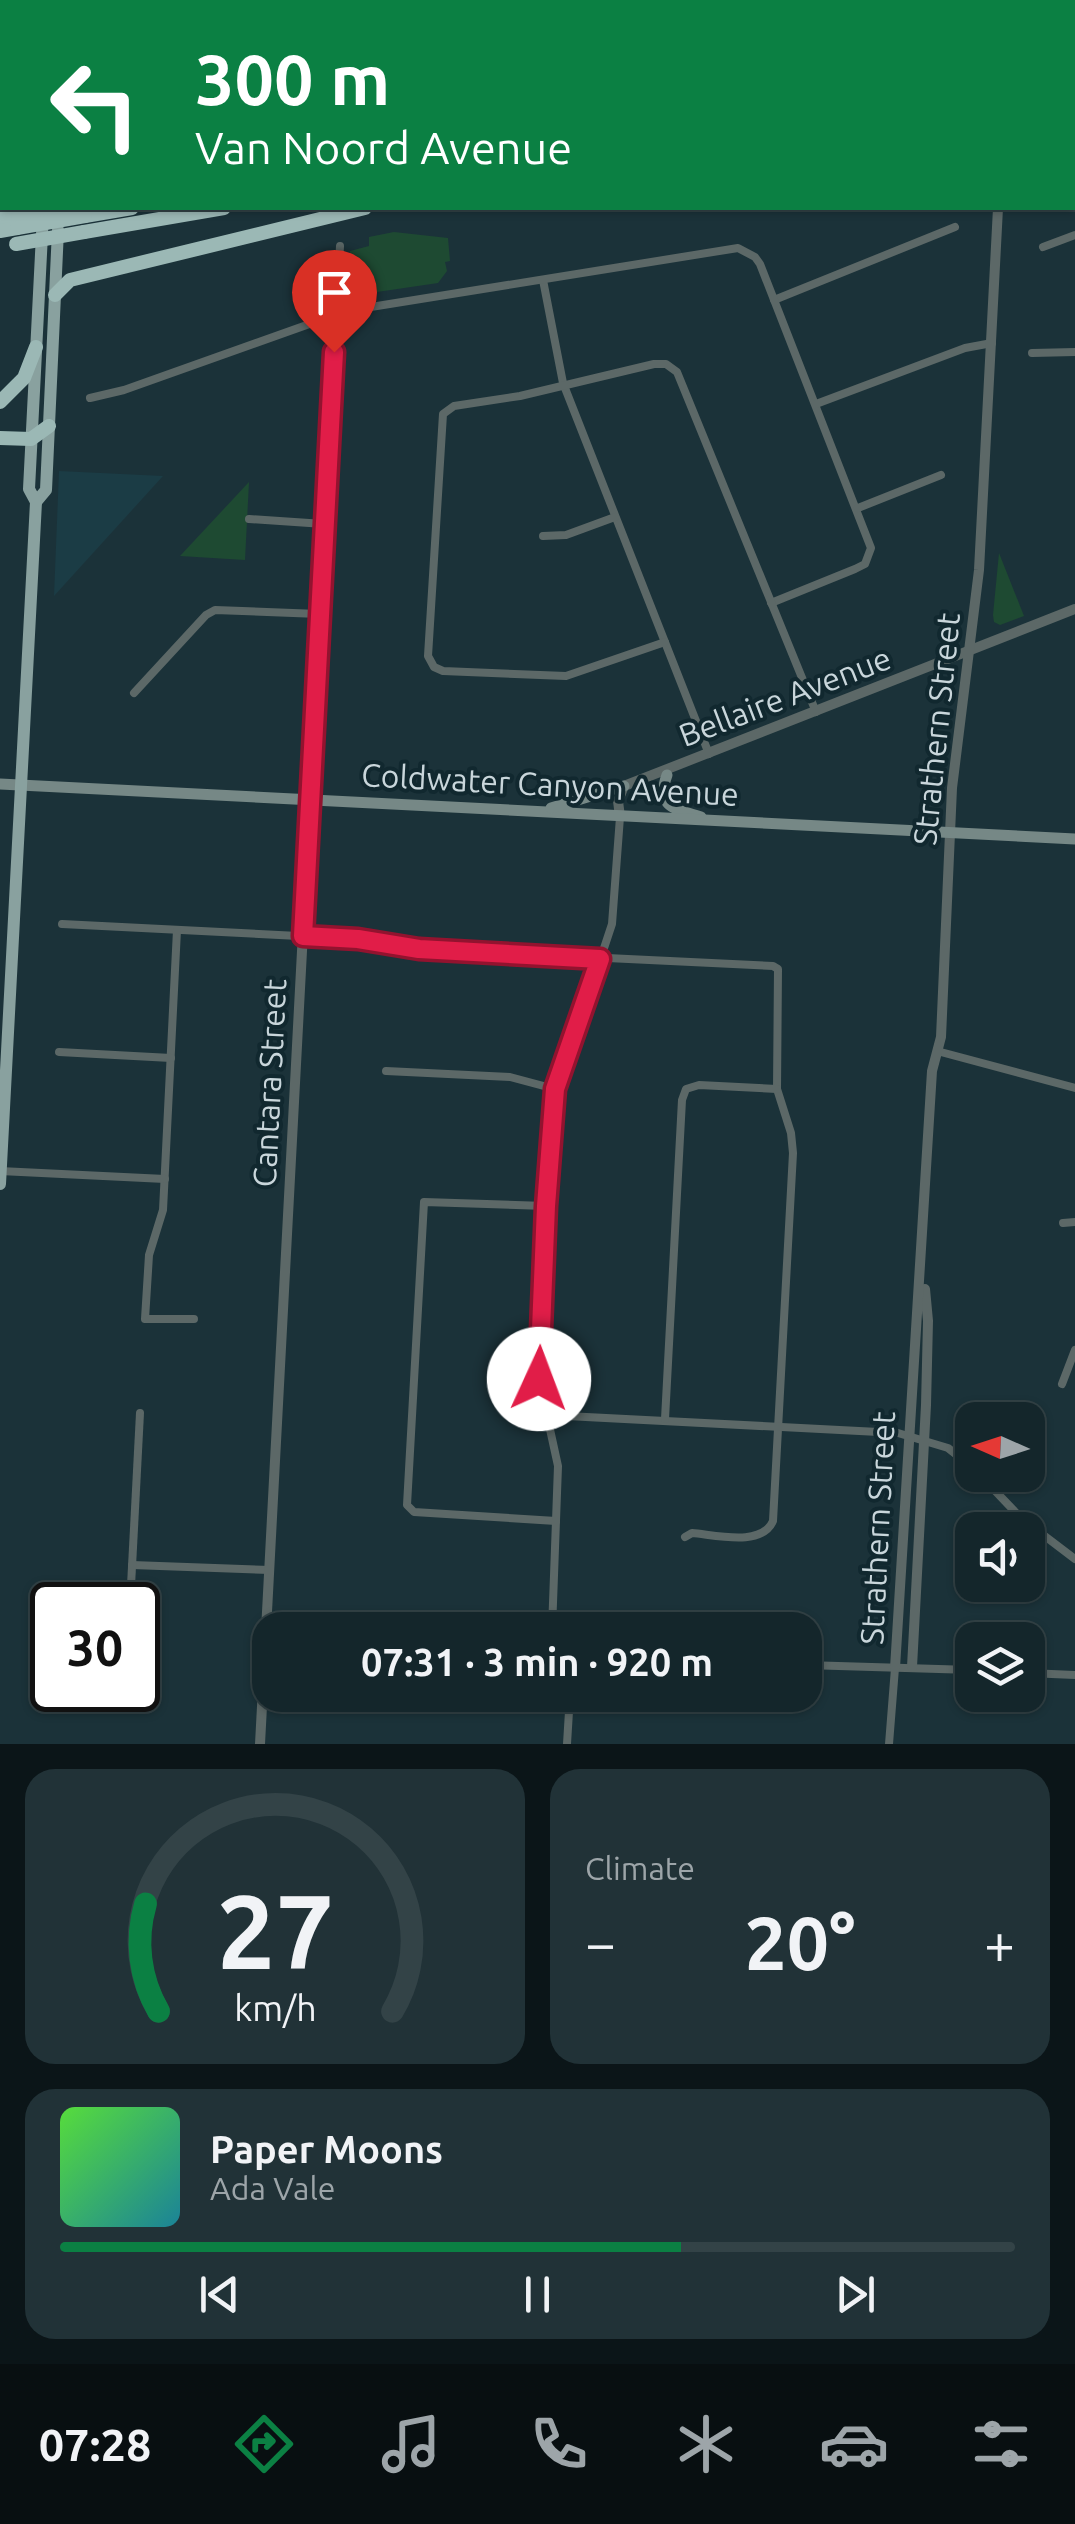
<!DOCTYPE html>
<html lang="en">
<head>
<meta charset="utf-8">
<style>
	:root { --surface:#14262b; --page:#213237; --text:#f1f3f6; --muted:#9da5a9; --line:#334347; --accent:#0b8043 }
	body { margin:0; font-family:Ubuntu,sans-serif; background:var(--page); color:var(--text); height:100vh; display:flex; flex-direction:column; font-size:38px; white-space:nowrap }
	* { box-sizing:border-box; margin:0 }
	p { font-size:32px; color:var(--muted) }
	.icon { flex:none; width:55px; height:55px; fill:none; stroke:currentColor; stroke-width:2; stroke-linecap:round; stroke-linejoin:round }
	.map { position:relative; height:1744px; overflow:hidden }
	.sheet { display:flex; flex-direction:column; gap:25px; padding:25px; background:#0b1518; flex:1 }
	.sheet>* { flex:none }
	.banner { position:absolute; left:0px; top:0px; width:1075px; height:210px; box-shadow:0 2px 8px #0004,0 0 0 2px var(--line); background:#0b8043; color:#fff; overflow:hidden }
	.needle { width:65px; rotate:273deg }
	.fabs { position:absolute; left:955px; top:1402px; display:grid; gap:20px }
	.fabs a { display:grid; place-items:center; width:90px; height:90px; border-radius:20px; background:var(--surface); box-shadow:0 2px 8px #0004,0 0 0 2px var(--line); font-size:50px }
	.speed { position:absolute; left:30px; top:1582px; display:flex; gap:20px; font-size:50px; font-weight:700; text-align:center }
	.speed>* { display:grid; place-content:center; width:130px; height:130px; border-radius:50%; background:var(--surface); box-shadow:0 2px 8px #0004,0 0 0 2px var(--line); line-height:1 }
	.speed .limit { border:5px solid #111; border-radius:15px; background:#fff; color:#111 }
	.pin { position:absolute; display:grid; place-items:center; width:85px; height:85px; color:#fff; margin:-102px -42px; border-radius:50% 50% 50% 0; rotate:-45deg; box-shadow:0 0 10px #0007 }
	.pin .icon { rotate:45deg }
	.me { position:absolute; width:110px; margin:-55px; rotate:2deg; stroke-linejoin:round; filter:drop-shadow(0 0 8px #0008) }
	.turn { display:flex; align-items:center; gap:35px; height:210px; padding:0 30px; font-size:45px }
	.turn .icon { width:130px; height:130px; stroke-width:2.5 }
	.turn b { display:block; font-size:70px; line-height:85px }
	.big { font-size:75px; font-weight:600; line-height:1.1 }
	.sheet .widget { flex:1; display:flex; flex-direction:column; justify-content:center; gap:15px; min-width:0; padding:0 35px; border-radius:30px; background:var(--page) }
	.sheet .dial { align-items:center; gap:0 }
	.dial svg { height:260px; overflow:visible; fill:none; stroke:var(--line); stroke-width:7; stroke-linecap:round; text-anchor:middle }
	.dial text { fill:var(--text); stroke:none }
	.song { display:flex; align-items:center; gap:30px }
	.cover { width:120px; height:120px; border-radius:15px; background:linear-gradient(135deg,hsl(110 70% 55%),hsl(190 70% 35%)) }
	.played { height:10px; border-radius:5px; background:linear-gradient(90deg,var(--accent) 65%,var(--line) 65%) }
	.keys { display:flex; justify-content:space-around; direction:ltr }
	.heat { display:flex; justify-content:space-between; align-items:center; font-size:55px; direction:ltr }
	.sheet .tiles { flex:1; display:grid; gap:25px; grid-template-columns:1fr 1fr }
	.widget:last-child { grid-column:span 2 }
	.trip { position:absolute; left:252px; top:1612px; width:570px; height:100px; border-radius:30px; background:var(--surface); box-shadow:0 2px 8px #0004,0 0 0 2px var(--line); font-weight:600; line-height:100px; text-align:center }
	.menu { display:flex; height:160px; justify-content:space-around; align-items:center; background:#080f11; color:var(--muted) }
	.menu .icon { width:70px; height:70px }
	.menu .active { color:var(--accent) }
	.menu b { font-size:45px; color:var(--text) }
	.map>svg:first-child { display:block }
	.built { fill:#1b3c45 }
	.green { fill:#1e4a32 }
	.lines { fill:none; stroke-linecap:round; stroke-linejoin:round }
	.minor { stroke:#5c6867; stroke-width:8 }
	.tertiary { stroke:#5c6867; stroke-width:10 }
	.secondary { stroke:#768886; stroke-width:11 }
	.primary { stroke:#89a19f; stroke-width:12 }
	.motorway { stroke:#9bb8b5; stroke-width:14 }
	.motorway-bridge { stroke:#9bb8b5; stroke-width:14 }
	.route-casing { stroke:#92132f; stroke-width:25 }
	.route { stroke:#e11d48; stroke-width:18 }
	.labels { text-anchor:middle; stroke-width:8; stroke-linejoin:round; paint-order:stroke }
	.street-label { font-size:32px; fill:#c9d6db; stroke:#11282f }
</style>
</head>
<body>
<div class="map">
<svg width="1075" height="1744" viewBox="0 0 1075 1744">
	<rect width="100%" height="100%" fill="#1b3239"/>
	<!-- built -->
	<path class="built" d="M59,471L163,476L54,596Z"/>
	<!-- green -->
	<g class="green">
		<path d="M394,232L448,238L450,261L445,262L447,271L438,283L350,296V251L369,246V237Z"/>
		<path d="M249,482L245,560L180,556Z"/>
		<path d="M999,553L1024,616L1000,625L994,622L993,615Z"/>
	</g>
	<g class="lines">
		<!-- minor -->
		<g class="minor">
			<path d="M548,0L549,2"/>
			<path d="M235,2L236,0"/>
			<path d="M351,2V0"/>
			<path d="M588,2L591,0"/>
			<path d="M1043,247L1075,235"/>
			<path d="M543,280L563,383L709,754"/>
			<path d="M774,300L955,227"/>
			<path d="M1032,353L1075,352"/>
			<path d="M90,398L124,390L346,311L738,248L755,257L760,264L871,548L865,564L855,569L771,603"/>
			<path d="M816,404L965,348L992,343"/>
			<path d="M858,508L941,475"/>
			<path d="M249,519L324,524"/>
			<path d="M543,536L566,535L615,517"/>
			<path d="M665,642L566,676L443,671L434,667L428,656L443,414L454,406L520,396L654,364H666L677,372L816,712"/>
			<path d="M134,693L206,615L215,610L319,614"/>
			<path d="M310,800L340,246"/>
			<path d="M62,924L358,939L419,949L773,966L778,969L777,1089L791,1133L793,1153L773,1521C762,1547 716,1535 692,1533L685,1537"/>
			<path d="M177,930L163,1210L149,1255L145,1319H194"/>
			<path d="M937,1051L1075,1088"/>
			<path d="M59,1052L171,1058"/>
			<path d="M386,1071L510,1077L555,1089"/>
			<path d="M0,1171L165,1179"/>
			<path d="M546,1206L424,1202L407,1505L414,1512L556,1521"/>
			<path d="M1063,1223L1075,1222"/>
			<path d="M1062,1384L1075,1350"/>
			<path d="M547,1415L898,1433L948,1448L972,1467"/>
			<path d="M665,1419L682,1100L686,1089L699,1085L777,1089"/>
			<path d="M980,1475L1021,1518L1075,1559"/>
			<path d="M132,1565L270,1570"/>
			<path d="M130,1605L140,1413"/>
			<path d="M552,1630L558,1466L539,1379L553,1102L612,924L620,817"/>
			<path d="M805,1665L972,1670"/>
			<path d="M1028,1673L1075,1675"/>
			<path d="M567,1744L570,1695"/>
			<path d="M889,1744L895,1668"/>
		</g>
		<!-- tertiary -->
		<g class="tertiary">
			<path d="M1009,2V0"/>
			<path d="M620,817L618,801L624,786L1075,609"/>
			<path d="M912,1667L926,1405L928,1321L925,1289"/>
			<path d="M895,1668L932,1071L941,1037L952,788L979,570L998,208"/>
			<path d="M260,1744L310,800"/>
		</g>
		<!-- secondary -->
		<g class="secondary">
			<path d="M667,775C655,808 676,809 701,817"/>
			<path d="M0,784L1075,839"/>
			<path d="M551,808L624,786"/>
		</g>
		<!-- primary -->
		<g class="primary">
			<path d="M55,2V0"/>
			<path d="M70,2L71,0"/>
			<path d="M36,502L46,490L58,230"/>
			<path d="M0,1184L36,502L29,489L43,215"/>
		</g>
		<!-- motorway -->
		<g class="motorway">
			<path d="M80,0L82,2"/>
			<path d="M1072,34H1075"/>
			<path d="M1072,47H1075"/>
			<path d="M1072,63L1075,62"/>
			<path d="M0,68L2,69"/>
			<path d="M0,197H2"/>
			<path d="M85,216L132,208"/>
			<path d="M0,219L18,216"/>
			<path d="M0,231L17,228"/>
			<path d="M84,232L224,208"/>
			<path d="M55,295L70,280L365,208"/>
			<path d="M0,402L24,378L36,347"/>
			<path d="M0,438L31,439L49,426"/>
		</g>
		<!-- motorway-bridge -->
		<g class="motorway-bridge">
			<path d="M18,216L64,208"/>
			<path d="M17,228L85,216"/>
			<path d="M16,244L84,232"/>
		</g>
	</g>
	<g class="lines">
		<!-- route casing -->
		<g class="route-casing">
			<path id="route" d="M334,352L303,936L358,939L419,949L600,959L555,1089L546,1206L539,1379"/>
		</g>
		<!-- route -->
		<use href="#route" class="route"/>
	</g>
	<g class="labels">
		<!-- street labels -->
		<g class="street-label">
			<text transform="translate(785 697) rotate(-21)" y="11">Bellaire Avenue</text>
			<text transform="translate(937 729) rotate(-84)" y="11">Strathern Street</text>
			<text transform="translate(550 785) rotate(3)" y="11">Coldwater Canyon Avenue</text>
			<text transform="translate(270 1083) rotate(-87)" y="11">Cantara Street</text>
			<text transform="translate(878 1528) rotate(-87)" y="11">Strathern Street</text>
		</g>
	</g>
</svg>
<div class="fabs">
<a><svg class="needle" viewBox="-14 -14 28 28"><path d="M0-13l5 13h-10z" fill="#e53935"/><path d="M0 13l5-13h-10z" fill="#9da5a9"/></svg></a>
<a><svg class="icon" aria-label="sound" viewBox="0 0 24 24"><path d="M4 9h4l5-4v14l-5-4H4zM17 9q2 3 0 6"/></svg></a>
<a><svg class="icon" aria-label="layers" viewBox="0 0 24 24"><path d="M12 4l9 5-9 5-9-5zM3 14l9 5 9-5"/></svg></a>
</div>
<div class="speed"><div class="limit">30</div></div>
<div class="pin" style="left:334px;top:352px;background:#d93025"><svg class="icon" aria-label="arrive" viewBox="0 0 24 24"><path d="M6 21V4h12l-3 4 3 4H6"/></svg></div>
<svg class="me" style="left:539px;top:1379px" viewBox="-20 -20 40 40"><circle r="19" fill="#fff"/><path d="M0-13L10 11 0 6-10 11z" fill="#e11d48"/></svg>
<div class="trip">07:31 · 3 min · 920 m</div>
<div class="banner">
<div class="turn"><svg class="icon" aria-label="left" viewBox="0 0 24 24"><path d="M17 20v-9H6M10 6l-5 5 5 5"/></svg><div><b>300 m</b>Van Noord Avenue</div></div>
</div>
</div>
<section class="sheet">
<div class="tiles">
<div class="widget dial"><svg viewBox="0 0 100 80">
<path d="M14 69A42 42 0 1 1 86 69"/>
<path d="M14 69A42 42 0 0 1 10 36" stroke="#0b8043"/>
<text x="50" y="56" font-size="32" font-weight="700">27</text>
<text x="50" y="72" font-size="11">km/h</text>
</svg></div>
<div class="widget"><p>Climate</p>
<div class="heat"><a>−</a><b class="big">20°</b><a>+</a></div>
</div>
<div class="widget">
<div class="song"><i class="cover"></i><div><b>Paper Moons</b><p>Ada Vale</p></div></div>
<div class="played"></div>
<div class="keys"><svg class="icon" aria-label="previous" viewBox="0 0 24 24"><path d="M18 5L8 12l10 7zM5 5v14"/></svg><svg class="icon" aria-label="pause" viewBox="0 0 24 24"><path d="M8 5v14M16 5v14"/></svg><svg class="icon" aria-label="next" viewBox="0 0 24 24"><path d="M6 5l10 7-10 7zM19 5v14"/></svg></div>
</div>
</div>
</section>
<nav class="menu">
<b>07:28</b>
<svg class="icon active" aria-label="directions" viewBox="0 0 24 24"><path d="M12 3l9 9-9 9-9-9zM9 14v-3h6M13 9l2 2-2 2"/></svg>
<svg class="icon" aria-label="music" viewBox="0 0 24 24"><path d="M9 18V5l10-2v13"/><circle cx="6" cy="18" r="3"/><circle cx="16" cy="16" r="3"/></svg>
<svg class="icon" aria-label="phone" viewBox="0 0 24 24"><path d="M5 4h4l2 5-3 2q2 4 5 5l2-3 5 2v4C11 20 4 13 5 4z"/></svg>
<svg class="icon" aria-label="climate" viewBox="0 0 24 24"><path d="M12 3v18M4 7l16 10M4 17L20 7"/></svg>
<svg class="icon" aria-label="car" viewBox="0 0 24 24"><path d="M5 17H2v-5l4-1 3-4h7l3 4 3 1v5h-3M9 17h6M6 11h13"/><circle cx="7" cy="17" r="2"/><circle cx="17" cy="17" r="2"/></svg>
<svg class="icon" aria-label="filters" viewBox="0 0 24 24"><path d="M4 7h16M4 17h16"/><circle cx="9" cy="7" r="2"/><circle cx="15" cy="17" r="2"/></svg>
</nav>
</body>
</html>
